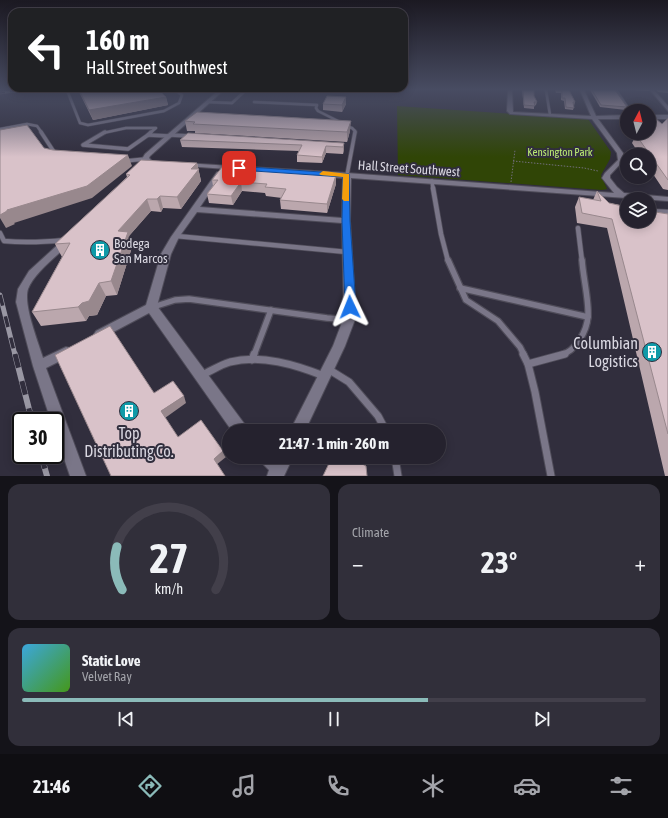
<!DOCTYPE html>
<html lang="en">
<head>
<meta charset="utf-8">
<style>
	:root { --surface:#25222e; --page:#312f3a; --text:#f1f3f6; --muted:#a3a4aa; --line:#423f4a; --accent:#8bbbb9 }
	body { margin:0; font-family:"Asap Condensed",sans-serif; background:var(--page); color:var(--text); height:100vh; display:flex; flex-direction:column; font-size:15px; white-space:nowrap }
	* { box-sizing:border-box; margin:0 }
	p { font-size:13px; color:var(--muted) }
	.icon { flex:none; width:22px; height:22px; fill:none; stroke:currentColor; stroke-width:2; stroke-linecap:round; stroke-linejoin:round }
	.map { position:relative; height:476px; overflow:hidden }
	.panel { display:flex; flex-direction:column; gap:8px; padding:8px; background:#141319; flex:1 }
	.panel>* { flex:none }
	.top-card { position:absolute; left:8px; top:8px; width:400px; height:84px; border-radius:12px; box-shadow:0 2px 10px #0003,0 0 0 1px var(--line); background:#202124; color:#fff; overflow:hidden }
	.needle { width:26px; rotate:7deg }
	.fabs { position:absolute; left:620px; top:104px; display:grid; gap:8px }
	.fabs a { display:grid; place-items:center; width:36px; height:36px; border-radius:50%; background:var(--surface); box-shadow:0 2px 10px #0003,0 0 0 1px var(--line); font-size:20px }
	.speed { position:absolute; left:12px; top:412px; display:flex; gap:8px; font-size:20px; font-weight:700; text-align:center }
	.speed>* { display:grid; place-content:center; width:52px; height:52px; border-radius:50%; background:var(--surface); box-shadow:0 2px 10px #0003,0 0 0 1px var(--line); line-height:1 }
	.speed .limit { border:2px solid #111; border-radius:6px; background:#fff; color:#111 }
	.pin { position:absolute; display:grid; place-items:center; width:34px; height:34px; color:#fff; margin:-17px; border-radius:8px; box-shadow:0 2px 6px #0006 }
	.me { position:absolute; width:44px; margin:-22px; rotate:358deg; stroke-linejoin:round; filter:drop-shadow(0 0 3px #0008) }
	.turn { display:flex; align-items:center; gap:14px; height:84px; padding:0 12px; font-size:18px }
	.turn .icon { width:52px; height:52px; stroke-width:2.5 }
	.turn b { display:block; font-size:28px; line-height:34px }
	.big { font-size:30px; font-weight:700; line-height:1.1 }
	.panel .tile { flex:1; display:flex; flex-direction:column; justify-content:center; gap:6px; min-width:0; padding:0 14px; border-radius:12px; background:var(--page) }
	.panel .dial { align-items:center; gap:0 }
	.dial svg { height:104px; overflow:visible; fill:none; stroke:var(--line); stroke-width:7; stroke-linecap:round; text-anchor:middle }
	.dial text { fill:var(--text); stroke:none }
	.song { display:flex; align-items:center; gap:12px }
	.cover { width:48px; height:48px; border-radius:6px; background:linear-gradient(135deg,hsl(200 70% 55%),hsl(100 70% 35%)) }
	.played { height:4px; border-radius:2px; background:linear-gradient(90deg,var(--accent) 65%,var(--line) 65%) }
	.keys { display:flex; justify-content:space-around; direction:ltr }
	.heat { display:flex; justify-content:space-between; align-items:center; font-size:22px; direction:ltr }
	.panel .tiles { flex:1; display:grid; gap:8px; grid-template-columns:1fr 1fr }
	.tile:last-child { grid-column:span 2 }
	.trip { position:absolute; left:222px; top:424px; width:224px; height:40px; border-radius:20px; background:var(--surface); box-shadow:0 2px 10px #0003,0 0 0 1px var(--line); font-weight:700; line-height:40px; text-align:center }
	.tab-bar { display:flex; height:64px; justify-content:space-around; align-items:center; background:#0f0e12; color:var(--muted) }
	.tab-bar .icon { width:28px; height:28px }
	.tab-bar .on { color:var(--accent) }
	.tab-bar b { font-size:18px; color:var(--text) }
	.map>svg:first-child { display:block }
	.green { fill:#304506 }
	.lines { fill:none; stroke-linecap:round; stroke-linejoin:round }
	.service-far4-casing { stroke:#4f4c59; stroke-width:3.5 }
	.service-far3-casing { stroke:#4f4c59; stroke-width:5 }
	.service-far2-casing { stroke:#4f4c59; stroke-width:6 }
	.service-far1-casing { stroke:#4f4c59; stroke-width:8 }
	.service-casing { stroke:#4f4c59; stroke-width:9 }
	.minor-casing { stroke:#4f4c59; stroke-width:2 }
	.path { stroke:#726f7c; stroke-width:1; stroke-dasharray:1.5 1.5; stroke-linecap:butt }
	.service-far4 { stroke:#7a7688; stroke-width:2.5 }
	.service-far3 { stroke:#7a7688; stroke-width:3.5 }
	.service-far2 { stroke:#7a7688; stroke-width:4.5 }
	.service-far1 { stroke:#7a7688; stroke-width:5.5 }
	.service { stroke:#7a7688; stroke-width:7 }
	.minor { fill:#7a7688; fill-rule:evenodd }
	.rail-far2-casing { stroke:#9997a3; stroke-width:2.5 }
	.rail-far1-casing { stroke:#9997a3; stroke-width:5 }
	.rail-casing { stroke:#9997a3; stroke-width:6 }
	.rail-far2 { stroke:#312e3d; stroke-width:1.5; stroke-dasharray:5; stroke-linecap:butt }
	.rail-far1 { stroke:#312e3d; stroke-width:3.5; stroke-dasharray:11; stroke-linecap:butt }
	.rail { stroke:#312e3d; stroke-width:5; stroke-dasharray:14; stroke-linecap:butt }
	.wall { fill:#bba7ad }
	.shaded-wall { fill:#98888d }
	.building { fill:#d9c2c9; stroke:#98888d }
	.route { fill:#1a73e8; stroke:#114b97 }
	.slow { fill:#f59e0b }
	.labels { text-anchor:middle; stroke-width:4; stroke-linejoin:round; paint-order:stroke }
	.far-park-label { font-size:11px; fill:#bcec74; stroke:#312e3d }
	.street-label { font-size:13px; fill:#dad8e2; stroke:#312e3d }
	.poi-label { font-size:13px; fill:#dad8e2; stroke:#312e3d; text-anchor:start }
	.near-poi-label { font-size:16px; fill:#dad8e2; stroke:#312e3d; text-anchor:end }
</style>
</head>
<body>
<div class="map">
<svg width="668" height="476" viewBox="0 0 668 476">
	<rect width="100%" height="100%" fill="#312e3d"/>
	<!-- green -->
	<path class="green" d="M397,106L588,119L611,152L610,159L601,175L607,189L602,190L398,175Z"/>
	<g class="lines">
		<!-- service-far4 casing -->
		<g class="service-far4-casing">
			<g id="service-far4">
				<path d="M67,90L80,123L88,125L164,111L179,103L182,95L175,90"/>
				<path d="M546,90L550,115"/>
				<path d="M616,90L630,111"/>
				<path d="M208,102L232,103L246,90"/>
				<path d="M254,102L317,105L316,108L318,111L342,123"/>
				<path d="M345,126L352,128L355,131V133"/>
				<path d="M0,129L27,124L37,126L42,133"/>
				<path d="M103,133L126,128H156L150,133"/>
			</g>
		</g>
		<!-- service-far3 casing -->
		<g class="service-far3-casing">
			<g id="service-far3">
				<path d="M41,132L56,155"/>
				<path d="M105,132L83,145L128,149L148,135"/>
				<path d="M148,135L169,136"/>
				<path d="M148,135L151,132"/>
				<path d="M170,135L190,136"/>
				<path d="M125,161L145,159"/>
				<path d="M347,175L355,132"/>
				<path d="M432,181L433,189"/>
			</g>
		</g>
		<!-- service-far2 casing -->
		<g class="service-far2-casing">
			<g id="service-far2">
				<path d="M433,188L441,234L448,261"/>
				<path d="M649,211L668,212"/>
				<path d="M578,228L582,261"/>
				<path d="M0,233L4,241C24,243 45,242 65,240"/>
				<path d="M176,236L347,252"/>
			</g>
		</g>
		<!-- service-far1 casing -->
		<g class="service-far1-casing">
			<g id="service-far1">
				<path d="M448,260L466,300L498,321L520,347L524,355"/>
				<path d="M460,288L588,317"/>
				<path d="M153,307L175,300L189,299L327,318L338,319L349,317"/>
				<path d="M254,355L271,310"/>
				<path d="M561,355C576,351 587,331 588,316C589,300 583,277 582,260"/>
			</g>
		</g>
		<!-- service casing -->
		<g class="service-casing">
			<g id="service">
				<path d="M523,354L528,364L535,392L551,476"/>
				<path d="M252,360L254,354"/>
				<path d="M528,364L565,354"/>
				<path d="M328,369L349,382L378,416L386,431"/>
				<path d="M202,375C211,371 220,365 230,362C261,354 296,365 324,376"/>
				<path d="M395,457L398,476"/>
			</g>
		</g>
		<!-- minor casing -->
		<g class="minor-casing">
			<g id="minor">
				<path d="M219,90H224L150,156L149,158L152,161L151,162L143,160L142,159L145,154Z"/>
				<path d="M508,90H512L513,112L591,116L580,90H584L596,116L627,115V119H598L623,153L624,160L610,175V178L617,187L624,193L668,197V201L351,178L350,221L356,317L345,346L305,431H290L333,346L344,317L342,223L197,212L179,237L171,254L157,306L246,426L248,431H232L149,313L104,337L100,339L96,337L94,334L96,331L146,305L161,254L171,237L217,172H221L223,173L200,207L342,218L343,178L186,166L183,164L184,163L347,173L614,193L602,178L605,173L618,160L617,153L592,119L510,114L507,111Z"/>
				<path d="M650,90H654L668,106V111Z"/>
				<rect x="649" y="115" width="19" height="4"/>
				<path d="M66,239L71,242L69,244C57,256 34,273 28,289C23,305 38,341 43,358L66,347L70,348L72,352L70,356L46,368L86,476H70L55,432V421H51L33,366L16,302L18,289L29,271L63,240Z"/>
				<path d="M260,457H293L284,476H267L269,470L262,463Z"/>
			</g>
		</g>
		<!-- path -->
		<g class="path">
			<path d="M513,161L584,168L598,171"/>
			<path d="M511,182L515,150"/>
		</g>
		<!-- service-far4 -->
		<use href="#service-far4" class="service-far4"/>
		<!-- service-far3 -->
		<use href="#service-far3" class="service-far3"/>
		<!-- service-far2 -->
		<use href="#service-far2" class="service-far2"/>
		<!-- service-far1 -->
		<use href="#service-far1" class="service-far1"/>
		<!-- service -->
		<use href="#service" class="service"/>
		<!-- minor -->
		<use href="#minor" class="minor"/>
		<!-- rail-far2 casing -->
		<g class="rail-far2-casing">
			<path id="rail-far2" d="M0,93L25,90"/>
		</g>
		<!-- rail-far1 casing -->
		<g class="rail-far1-casing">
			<path id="rail-far1" d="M0,295L15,355"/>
		</g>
		<!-- rail casing -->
		<g class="rail-casing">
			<g id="rail">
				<path d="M15,354L32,421"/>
				<path d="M41,455L47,476"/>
			</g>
		</g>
		<!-- rail-far2 -->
		<use href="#rail-far2" class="rail-far2"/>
		<!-- rail-far1 -->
		<use href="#rail-far1" class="rail-far1"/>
		<!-- rail -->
		<use href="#rail" class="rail"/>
	</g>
	<!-- wall -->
	<g class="wall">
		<path d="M78,90H159L166,97L168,105L93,120Z"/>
		<path d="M522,90H534V96L537,102L536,105H534V109L524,108Z"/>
		<path d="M555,90H569L575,102L573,110L565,109L564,101L561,100V93H556Z"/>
		<path d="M590,90H615L627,107L626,110L600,107Z"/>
		<path d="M632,90H650L649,91Z"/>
		<path d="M656,90H668V93L658,92Z"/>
		<path d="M323,104H346L342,112L323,110Z"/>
		<path d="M668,118V190L663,189L649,168V155H640L632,143L636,135H640L638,133H649L662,124Z"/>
		<path d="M185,121L350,131L347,142L195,133V131H187Z"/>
		<path d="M180,140L344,143V149L343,154L326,153L322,163L297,162V155L299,151L182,147Z"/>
		<path d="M197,163L201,181L181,209L163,208L161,212L151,211L129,236L133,244L117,295L106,296L97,315L89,316L86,321L41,326L32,312L62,257L55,244L127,177L126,174Z"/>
		<path d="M212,180L336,184L327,213L281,209L280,200L282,198L266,196L265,193L242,191L233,205L209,203L207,194L213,186Z"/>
		<path d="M597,191L609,203L668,214V476H665L607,228L577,223L575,207L579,197L593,200Z"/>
	</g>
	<!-- shaded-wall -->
	<g class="shaded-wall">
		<path d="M166,97L168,105L93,120L89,110Z"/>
		<path d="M346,97V104L342,112V105Z"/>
		<path d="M351,121L350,131L347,142V132Z"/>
		<path d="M344,143V149L343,154V147Z"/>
		<path d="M326,146V153L322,163V157Z"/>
		<path d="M128,155L132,166L92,198L14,223L15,224L6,228L0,218V215L7,210Z"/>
		<path d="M197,163L201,181L181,209L177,197L191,169Z"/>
		<path d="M336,175V184L327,213V204Z"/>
		<path d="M241,182L242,191L233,205L231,196Z"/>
		<path d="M160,196L163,208L161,212L157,199Z"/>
		<path d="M147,199L151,211L129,236L133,244L117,295L111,281L118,231Z"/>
		<path d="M99,283L106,296L97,315L89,316L86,321L78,307Z"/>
		<path d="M184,396L186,403L165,418L161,411Z"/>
		<path d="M223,451L226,457L216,465L214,459Z"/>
	</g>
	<!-- building -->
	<g class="building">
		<path d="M79,90H159L166,97L89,110Z"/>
		<path d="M523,90H534V96L537,102H534L535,106L524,105Z"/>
		<path d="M557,90H569L575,102H573L574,108L566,107L565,98H562V91Z"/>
		<path d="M592,90H615L627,107L601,105Z"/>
		<path d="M327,96L346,97L342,105L323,104Z"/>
		<path d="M197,112L351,121L347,132L193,124L195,122L185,121Z"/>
		<path d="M649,118H655L662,124L668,118V180L636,135H650L648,133H649Z"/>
		<path d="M27,125L44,148L53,150L128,155L87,186L7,210V211L0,215V130Z"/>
		<path d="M188,133L344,143L343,147L326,146L322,157L297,155L302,145L180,140Z"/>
		<path d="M141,160L197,163L191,169H199L177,197L160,196L157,199H147L118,231L128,232L111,281L99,283L89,301L82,303L78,307L32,312L70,243L55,244L130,175L126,174Z"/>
		<path d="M222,167L336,175L327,204L280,200L286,189L265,187L267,184L241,182L231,196L207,194L218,180H212Z"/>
		<path d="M597,191L609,203L627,207V221H649V211L668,214V434L612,219L582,213L579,197L601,201Z"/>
		<path d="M110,326L154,393L173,381L184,396L161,411L178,437L201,420L223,451L214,459L225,476H111L55,355Z"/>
		<path d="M332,457H349L366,466L367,476H323Z"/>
	</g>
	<!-- sky -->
	<linearGradient id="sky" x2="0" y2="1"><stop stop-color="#1b1922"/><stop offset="0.57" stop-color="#484c62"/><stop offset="1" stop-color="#484c62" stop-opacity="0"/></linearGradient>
	<rect width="668" height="157" fill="url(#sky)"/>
	<!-- route -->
	<path class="route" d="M236,166L349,174L350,221L356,307L354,310L350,311L346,310L345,307L342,221L343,177L239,170L235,168Z"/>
	<!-- slow -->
	<path class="slow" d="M323,171L349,174V201H344L342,199L343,177L321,175L319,174Z"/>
	<!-- icons -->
	<defs>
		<g id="building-disc" transform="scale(1)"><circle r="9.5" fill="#0f9aa8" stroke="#312e3d"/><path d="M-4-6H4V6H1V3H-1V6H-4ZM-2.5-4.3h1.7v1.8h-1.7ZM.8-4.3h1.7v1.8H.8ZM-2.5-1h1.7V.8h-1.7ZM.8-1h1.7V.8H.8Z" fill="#fff"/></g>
	</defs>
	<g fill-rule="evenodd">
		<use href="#building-disc" x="100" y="250"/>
		<use href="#building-disc" x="652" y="352"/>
		<use href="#building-disc" x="129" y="411"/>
	</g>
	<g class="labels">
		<!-- far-park labels -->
		<g class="far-park-label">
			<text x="560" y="156">Kensington Park</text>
		</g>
		<!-- street labels -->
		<g class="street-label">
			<text transform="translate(409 168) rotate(4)" y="5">Hall Street Southwest</text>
		</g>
		<!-- poi labels -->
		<g class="poi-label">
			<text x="114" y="248">Bodega<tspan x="114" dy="15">San Marcos</tspan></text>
		</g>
		<!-- near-poi labels -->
		<g class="near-poi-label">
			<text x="638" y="349">Columbian<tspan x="638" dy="18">Logistics</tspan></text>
			<text x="129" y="439" text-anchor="middle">Top<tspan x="129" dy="18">Distributing Co.</tspan></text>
		</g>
	</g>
</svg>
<div class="fabs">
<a><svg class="needle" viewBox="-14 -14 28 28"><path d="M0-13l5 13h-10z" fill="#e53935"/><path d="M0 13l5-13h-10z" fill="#a3a4aa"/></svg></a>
<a><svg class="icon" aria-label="search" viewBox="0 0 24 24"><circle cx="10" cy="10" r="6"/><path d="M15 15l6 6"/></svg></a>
<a><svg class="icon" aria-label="layers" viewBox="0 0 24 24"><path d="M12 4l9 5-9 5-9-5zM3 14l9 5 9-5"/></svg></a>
</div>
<div class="speed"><div class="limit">30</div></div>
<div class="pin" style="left:239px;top:168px;background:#d93025"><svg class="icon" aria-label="arrive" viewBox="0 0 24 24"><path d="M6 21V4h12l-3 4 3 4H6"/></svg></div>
<svg class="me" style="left:350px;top:307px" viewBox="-20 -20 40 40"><path d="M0-17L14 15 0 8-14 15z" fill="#1a73e8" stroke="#fff" stroke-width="4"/></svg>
<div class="trip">21:47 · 1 min · 260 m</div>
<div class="top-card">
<div class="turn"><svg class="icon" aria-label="left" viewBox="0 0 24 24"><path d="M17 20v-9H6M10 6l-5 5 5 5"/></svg><div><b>160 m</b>Hall Street Southwest</div></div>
</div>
</div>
<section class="panel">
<div class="tiles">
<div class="tile dial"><svg viewBox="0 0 100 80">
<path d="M14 69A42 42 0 1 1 86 69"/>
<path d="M14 69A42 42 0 0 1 10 36" stroke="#8bbbb9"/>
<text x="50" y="56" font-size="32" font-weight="700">27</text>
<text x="50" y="72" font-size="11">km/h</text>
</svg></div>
<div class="tile"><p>Climate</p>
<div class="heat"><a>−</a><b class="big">23°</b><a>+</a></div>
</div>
<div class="tile">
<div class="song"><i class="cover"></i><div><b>Static Love</b><p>Velvet Ray</p></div></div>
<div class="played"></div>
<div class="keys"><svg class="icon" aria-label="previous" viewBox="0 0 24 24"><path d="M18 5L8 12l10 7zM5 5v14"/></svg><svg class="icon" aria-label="pause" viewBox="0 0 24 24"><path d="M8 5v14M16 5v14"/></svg><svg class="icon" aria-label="next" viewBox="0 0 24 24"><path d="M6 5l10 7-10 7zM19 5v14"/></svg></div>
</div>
</div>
</section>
<nav class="tab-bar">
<b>21:46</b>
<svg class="icon on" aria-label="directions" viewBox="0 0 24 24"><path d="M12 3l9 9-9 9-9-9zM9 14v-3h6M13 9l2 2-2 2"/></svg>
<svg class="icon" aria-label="music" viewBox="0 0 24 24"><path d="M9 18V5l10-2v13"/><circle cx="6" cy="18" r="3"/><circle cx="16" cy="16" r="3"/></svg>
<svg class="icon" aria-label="phone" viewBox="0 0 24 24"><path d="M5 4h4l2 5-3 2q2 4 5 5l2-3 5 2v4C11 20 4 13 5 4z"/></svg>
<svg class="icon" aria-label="climate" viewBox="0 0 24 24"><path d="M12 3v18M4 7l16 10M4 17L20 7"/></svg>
<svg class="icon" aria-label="car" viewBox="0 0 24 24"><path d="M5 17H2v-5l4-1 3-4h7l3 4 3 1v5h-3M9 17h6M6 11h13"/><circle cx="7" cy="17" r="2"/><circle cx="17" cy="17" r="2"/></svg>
<svg class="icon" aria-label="filters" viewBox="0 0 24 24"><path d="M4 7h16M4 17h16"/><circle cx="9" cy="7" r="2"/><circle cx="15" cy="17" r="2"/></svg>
</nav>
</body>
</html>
